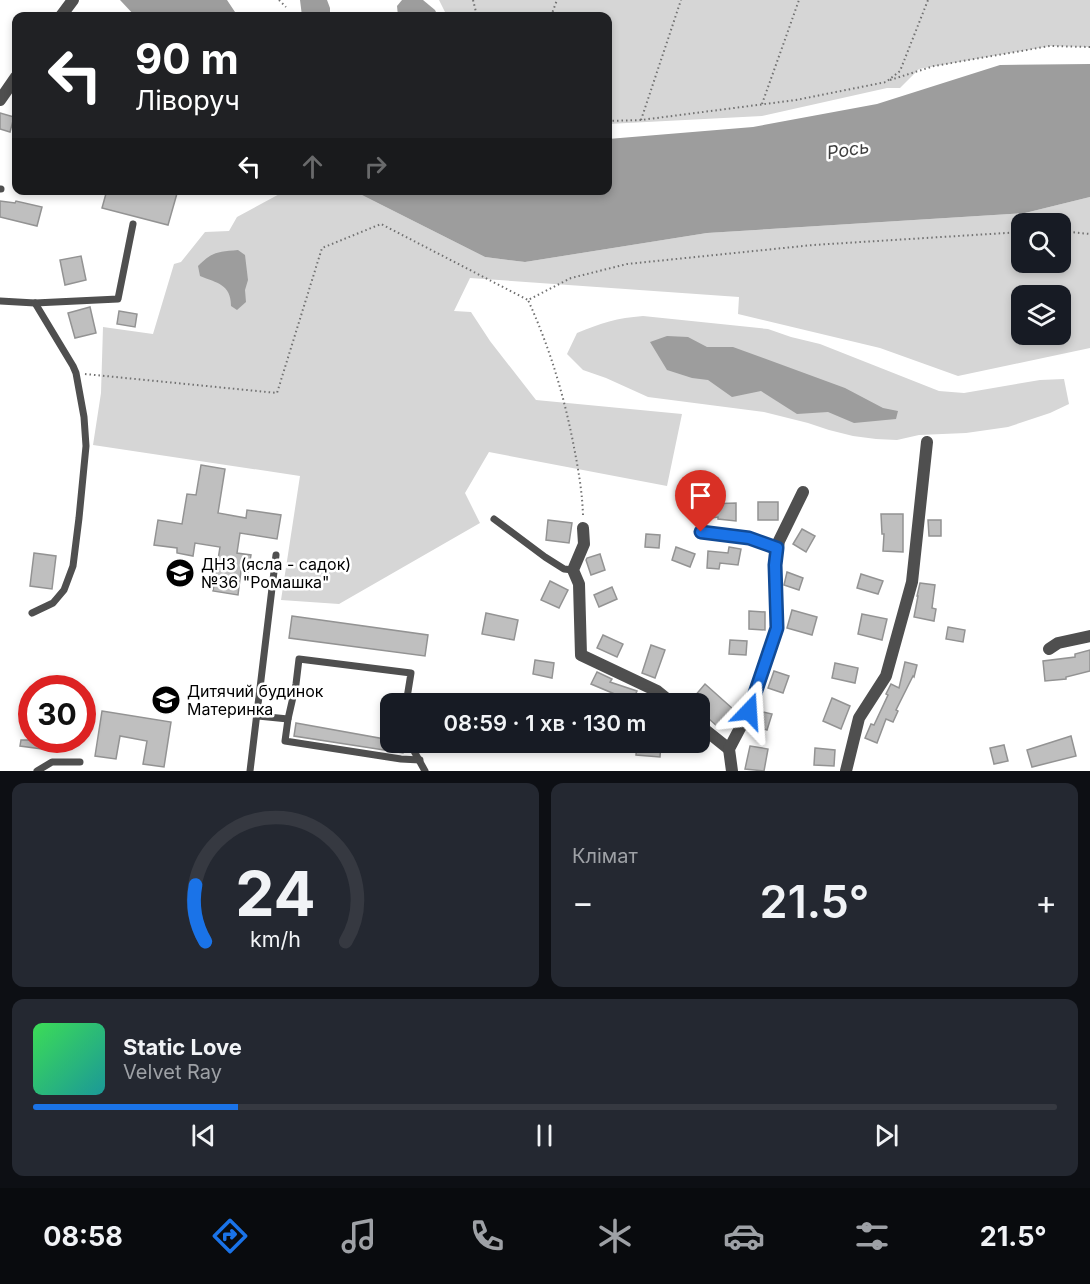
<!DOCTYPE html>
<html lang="uk">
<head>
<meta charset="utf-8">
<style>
	:root { --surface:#171b24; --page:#242831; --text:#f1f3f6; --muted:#9ea1a6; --line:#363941; --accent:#1a73e8 }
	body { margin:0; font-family:Inter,sans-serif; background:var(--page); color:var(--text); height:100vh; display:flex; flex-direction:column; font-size:22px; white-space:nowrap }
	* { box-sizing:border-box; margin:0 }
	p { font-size:20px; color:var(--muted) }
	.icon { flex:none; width:33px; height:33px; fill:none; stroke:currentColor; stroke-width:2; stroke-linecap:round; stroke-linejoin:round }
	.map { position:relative; height:771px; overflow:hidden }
	.panel { display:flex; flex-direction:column; gap:12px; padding:12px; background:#0d0f14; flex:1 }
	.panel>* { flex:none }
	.banner { position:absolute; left:12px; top:12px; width:600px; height:183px; border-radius:12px; box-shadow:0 3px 9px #0003; background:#202124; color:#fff; overflow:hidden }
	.fabs { position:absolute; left:1011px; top:213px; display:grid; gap:12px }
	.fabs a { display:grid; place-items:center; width:60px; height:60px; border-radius:12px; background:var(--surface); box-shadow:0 3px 9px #0003; font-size:30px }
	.speed { position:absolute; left:18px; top:675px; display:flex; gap:12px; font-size:30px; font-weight:700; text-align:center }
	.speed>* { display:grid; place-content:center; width:78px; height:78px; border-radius:50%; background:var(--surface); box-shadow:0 3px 9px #0003; line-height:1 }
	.speed .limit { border:9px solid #d22; background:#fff; color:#111 }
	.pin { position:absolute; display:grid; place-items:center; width:51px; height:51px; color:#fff; margin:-62px -26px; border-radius:50% 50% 50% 0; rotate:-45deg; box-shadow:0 0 6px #0007 }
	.pin .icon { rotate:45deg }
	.me { position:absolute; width:66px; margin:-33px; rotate:20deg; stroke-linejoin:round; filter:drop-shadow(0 0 4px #0008) }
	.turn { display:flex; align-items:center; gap:21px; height:126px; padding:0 24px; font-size:27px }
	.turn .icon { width:78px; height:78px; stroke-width:2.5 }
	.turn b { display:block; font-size:42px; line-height:51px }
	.lanes { display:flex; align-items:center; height:57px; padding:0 24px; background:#0003; justify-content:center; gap:30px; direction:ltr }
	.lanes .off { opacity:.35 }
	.big { font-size:45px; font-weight:600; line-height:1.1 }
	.panel .widget { flex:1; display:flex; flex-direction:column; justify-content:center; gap:9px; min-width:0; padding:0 21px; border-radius:12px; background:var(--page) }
	.panel .dial { align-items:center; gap:0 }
	.dial svg { height:156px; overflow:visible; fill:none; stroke:var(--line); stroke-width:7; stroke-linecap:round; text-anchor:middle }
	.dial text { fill:var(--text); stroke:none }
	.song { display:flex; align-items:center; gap:18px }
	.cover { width:72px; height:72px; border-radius:9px; background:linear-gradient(135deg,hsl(130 70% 55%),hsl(180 70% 35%)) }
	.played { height:6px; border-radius:3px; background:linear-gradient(90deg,var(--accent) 20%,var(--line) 20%) }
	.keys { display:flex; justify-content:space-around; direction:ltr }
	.heat { display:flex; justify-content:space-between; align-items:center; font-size:33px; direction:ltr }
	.panel .tiles { flex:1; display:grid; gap:12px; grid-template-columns:1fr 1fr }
	.widget:last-child { grid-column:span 2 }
	.trip { position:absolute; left:380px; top:693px; width:330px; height:60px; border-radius:12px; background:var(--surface); box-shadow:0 3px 9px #0003; font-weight:600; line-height:60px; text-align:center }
	.menu { display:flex; height:96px; justify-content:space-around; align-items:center; background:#090b0e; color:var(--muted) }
	.menu .icon { width:42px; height:42px }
	.menu .active { color:var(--accent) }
	.menu b { font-size:27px; color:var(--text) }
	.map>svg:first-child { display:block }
	.green { fill:#d6d6d6; fill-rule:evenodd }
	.water { fill:#9d9d9d }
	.building { fill:#bfbfbf; stroke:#939393; stroke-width:1.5 }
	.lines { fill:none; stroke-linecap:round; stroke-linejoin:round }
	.path { stroke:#717171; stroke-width:2; stroke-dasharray:1.5 3; stroke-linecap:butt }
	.service { stroke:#4f4f4f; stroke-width:7 }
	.minor { stroke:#4f4f4f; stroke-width:12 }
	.route-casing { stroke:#114b97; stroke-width:15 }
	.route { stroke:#1a73e8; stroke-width:10 }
	.labels { text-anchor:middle; stroke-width:5; stroke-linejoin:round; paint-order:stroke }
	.poi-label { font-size:16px; fill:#000; stroke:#fff; text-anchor:start }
	.water-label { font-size:18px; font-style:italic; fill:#3e3e3e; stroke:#fff }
</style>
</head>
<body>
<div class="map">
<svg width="1090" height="771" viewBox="0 0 1090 771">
	<rect width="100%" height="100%" fill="#fff"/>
	<!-- green -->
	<g class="green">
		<path d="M439,0H1090V47L1050,46L919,69L900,88H887L762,116L608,124V16H447Z"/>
		<path d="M285,191H354L485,257L525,262L707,233L1025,213L1090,197V348L958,376L880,348L738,314L739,297L470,278L454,311L471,312L490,341L536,400L682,414L667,486L489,452L465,493L480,523L339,604L281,600L300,476L93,445L101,393L103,327L153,334L174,264L181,262L205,232L229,231L237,217ZM1022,224H1060V262H1022ZM1022,296H1060V334H1022Z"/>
		<path d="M643,316L768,329L791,337L820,344L939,391L964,393L1040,380L1064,379L1069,404L1050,413L1008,427L966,433L919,435L897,440L876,439L853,436L829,430L808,423L764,412L648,397L606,378L583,370L567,354L577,333C601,323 617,318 643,316Z"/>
	</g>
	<!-- water -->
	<g class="water">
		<path d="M120,0H227L237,15L242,16H135Z"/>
		<path d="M300,0H327L330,8V16H302Z"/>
		<path d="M402,0H423L435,10L438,16H398L397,6Z"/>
		<path d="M1090,64V197L1025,213L707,233L525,262L485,257L354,191L608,190V139L753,127L877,104L1000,65Z"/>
		<path d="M238,250L245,255L248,280L245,290L246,302L237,310L231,306C231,284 217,283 200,276L198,266C213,251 218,252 238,250Z"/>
		<path d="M667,336L688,337L707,347H733L845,388L883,408L898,411L896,419L854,423L828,412L797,414L761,391L732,397L708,380L692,378L667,370L650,342Z"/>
	</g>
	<!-- building -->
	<g class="building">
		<path d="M0,113L14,117L10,132L0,129Z"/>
		<path d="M107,190H178L168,225L102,208Z"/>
		<path d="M0,201L15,203L16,201L42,207L37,226L0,217Z"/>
		<path d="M81,256L86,280L65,285L60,260Z"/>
		<path d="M90,307L96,333L75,338L68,313Z"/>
		<path d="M119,311L137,314L135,327L117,324Z"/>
		<path d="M201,465L225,469L218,513L246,518L247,510L281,515L277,539L240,533L237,553L251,555L248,572L241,571L238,595L213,591L220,547L195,543L193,556L177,553V548L154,545L158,520L182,524L187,494L196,495Z"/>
		<path d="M705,501V504L736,503V521L718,519V517L711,518L712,512L709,518L691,519L690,502Z"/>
		<rect x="758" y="502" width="20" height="18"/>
		<path d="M881,514H903V552L883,551L884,534H882Z"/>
		<path d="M548,520L572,523L569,543L546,540Z"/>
		<path d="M928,520H941V536H929Z"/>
		<path d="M802,529L815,536L806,552L793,544Z"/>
		<path d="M646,534L660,535L659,548L645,547Z"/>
		<path d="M676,547L695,554L690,567L672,560Z"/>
		<path d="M729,547L741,549L738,565L720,563L719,569L707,568L708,551L728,553Z"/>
		<path d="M34,553L56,556L52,589L30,586Z"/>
		<path d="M600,554L605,570L591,575L586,560L587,558Z"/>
		<path d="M787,572L803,578L799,590L784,585Z"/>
		<path d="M861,574L883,581L878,594L857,588Z"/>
		<path d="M550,581L568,590L559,608L541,600Z"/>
		<path d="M920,583L935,585L932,608L936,609L934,621L914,617L918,596H917Z"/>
		<path d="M612,587L617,599L599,607L594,595Z"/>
		<path d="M792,610L817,617L812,635L787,628Z"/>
		<path d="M749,611L765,612V630L749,629Z"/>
		<path d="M486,613L518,620L514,640L482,634Z"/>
		<path d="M862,614L887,619L882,640L858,634Z"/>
		<path d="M292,616L428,635L425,656L289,638Z"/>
		<path d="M948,627L965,630L963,642L946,639Z"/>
		<path d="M603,635L623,644L617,657L597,648Z"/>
		<path d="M730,640L747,641L746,655L729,654Z"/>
		<path d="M651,645L665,650L655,678L642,673Z"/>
		<path d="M1090,650V671L1066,677V679L1045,681L1043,661L1075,657V654Z"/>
		<path d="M535,660L554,663L552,678L533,674Z"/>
		<path d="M905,662L917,665L914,677L913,676L896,710L898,711L893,722L886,719L877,743L865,738L871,724L874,725L888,695L886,694L891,684L899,688Z"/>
		<path d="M835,663L858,668L855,683L832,678Z"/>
		<path d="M774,671L789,676L783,693L768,688Z"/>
		<path d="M597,672L612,679L610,682L637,691L632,703L616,697L617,695L591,684Z"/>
		<path d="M705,684L733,709L718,727L699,710V704H688Z"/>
		<path d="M832,698L850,706L841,729L823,721Z"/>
		<path d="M102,711L171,722L164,767L143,764L147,741L120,736L116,759L95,756Z"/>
		<path d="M758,711L772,714L767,730L753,726Z"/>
		<path d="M296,723L390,740V742H403L405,746L403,753L294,736Z"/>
		<path d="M1071,736L1076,756L1032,767L1027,750Z"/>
		<path d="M21,740H59L57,751L20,746Z"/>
		<path d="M637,742H661L660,757L636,755Z"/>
		<path d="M1004,745L1008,761L994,764L990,748Z"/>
		<path d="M750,746L768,749L764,771L745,769Z"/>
		<path d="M815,748L835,750L834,766L814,765Z"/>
	</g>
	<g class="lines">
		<!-- path -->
		<g class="path">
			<path d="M279,0L286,7"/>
			<path d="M473,0L477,16"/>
			<path d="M551,16L557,0"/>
			<path d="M890,80L934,66L1050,46L1090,47"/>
			<path d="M762,104L799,0"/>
			<path d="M641,120L681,0"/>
			<path d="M608,121L641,120L796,100L886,82L900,71L928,0"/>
			<path d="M1060,231L1090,234"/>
			<path d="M85,374L277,393L322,248L381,224L528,300"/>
			<path d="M583,515C582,489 578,468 573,442C563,392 549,346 528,300L571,278L627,264L813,245L1022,232"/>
		</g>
		<!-- service -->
		<g class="service">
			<path d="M0,189H1"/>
			<path d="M0,301L35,303L118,299L133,224"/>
			<path d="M494,519L545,557L564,569L573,570"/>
			<path d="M701,533L749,538L777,548"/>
			<path d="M32,613L53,603L64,590L73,566L79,518L86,446L84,417L76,373L73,366L35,303"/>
			<path d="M258,716L288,719L296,684L299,659L411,673L406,704"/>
			<path d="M288,719L285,741L401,759L420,760"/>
			<path d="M409,742L425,771"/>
			<path d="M619,746V742"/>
			<path d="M37,771L52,762H80"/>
			<path d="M250,771L276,555"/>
		</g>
		<!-- minor -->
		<g class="minor">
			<path d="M61,16L73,0"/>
			<path d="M0,100L16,77"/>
			<path d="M583,528L584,544L573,570L579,584L581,655L657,691L673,704"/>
			<path d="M1049,649L1058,643L1090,636"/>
			<path d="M699,725L729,749"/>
			<path d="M732,771L729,749L749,711L777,628L775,565L779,541L803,492"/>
			<path d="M846,771L859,718L886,676L912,582L927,442"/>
		</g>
	</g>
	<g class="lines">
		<!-- route casing -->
		<g class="route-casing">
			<path id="route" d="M701,532L749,538L777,548L775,565L777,628L749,711"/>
		</g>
		<!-- route -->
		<use href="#route" class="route"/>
	</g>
	<!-- icons -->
	<defs>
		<g id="school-disc" transform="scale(1.5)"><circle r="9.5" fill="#000" stroke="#fff"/><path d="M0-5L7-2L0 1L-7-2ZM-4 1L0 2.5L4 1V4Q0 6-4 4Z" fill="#fff"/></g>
	</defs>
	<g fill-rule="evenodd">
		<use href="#school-disc" x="180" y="573"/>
		<use href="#school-disc" x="166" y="700"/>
	</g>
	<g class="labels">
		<!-- poi labels -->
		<g class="poi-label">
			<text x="201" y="570">ДНЗ (ясла - садок)<tspan x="201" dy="18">№36 "Ромашка"</tspan></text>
			<text x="187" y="697">Дитячий будинок<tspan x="187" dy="18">Материнка</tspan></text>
		</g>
		<!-- water labels -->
		<g class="water-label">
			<text transform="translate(848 150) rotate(-9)" y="6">Рось</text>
		</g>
	</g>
</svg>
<div class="fabs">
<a><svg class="icon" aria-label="search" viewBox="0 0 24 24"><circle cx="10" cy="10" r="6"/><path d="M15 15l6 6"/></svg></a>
<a><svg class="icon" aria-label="layers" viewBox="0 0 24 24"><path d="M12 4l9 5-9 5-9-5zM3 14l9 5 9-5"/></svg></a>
</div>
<div class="speed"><div class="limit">30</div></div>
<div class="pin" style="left:701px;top:532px;background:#d93025"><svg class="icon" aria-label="arrive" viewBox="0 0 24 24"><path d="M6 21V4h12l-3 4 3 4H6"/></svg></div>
<svg class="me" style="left:749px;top:711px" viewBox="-20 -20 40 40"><path d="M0-17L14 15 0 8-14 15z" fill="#1a73e8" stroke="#fff" stroke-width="4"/></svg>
<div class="trip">08:59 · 1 хв · 130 m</div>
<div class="banner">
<div class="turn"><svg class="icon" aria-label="left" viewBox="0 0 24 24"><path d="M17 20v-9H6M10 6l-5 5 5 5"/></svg><div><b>90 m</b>Ліворуч</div></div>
<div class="lanes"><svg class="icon" aria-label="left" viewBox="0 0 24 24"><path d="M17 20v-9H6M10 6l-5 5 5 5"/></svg><svg class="icon off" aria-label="ahead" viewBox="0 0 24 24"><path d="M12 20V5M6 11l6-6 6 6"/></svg><svg class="icon off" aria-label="right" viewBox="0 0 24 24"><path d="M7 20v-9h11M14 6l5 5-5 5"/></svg></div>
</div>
</div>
<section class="panel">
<div class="tiles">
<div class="widget dial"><svg viewBox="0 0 100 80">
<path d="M14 69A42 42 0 1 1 86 69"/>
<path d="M14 69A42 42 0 0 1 9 40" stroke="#1a73e8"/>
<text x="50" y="56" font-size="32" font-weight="700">24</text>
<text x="50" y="72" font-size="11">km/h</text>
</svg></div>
<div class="widget"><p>Клімат</p>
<div class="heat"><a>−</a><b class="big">21.5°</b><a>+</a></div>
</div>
<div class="widget">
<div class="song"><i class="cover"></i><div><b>Static Love</b><p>Velvet Ray</p></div></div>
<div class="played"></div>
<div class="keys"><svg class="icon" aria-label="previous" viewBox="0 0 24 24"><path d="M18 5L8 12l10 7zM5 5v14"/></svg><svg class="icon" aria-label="pause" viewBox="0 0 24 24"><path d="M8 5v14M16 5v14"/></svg><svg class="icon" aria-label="next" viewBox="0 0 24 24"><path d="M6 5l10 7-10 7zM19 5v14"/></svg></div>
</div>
</div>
</section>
<nav class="menu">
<b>08:58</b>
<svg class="icon active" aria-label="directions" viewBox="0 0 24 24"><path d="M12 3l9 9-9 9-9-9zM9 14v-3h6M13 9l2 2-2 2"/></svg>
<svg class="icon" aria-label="music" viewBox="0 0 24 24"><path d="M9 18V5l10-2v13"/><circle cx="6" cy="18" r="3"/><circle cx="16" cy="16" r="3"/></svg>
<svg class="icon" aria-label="phone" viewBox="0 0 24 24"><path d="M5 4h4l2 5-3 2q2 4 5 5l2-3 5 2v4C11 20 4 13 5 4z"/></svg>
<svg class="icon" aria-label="climate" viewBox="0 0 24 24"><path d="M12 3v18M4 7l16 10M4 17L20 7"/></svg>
<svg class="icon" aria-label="car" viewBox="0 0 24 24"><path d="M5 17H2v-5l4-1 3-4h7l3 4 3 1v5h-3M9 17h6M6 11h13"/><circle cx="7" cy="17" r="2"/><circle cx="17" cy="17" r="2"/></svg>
<svg class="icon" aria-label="filters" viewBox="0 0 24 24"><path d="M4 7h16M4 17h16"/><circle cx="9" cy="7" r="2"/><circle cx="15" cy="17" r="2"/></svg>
<b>21.5°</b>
</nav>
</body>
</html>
